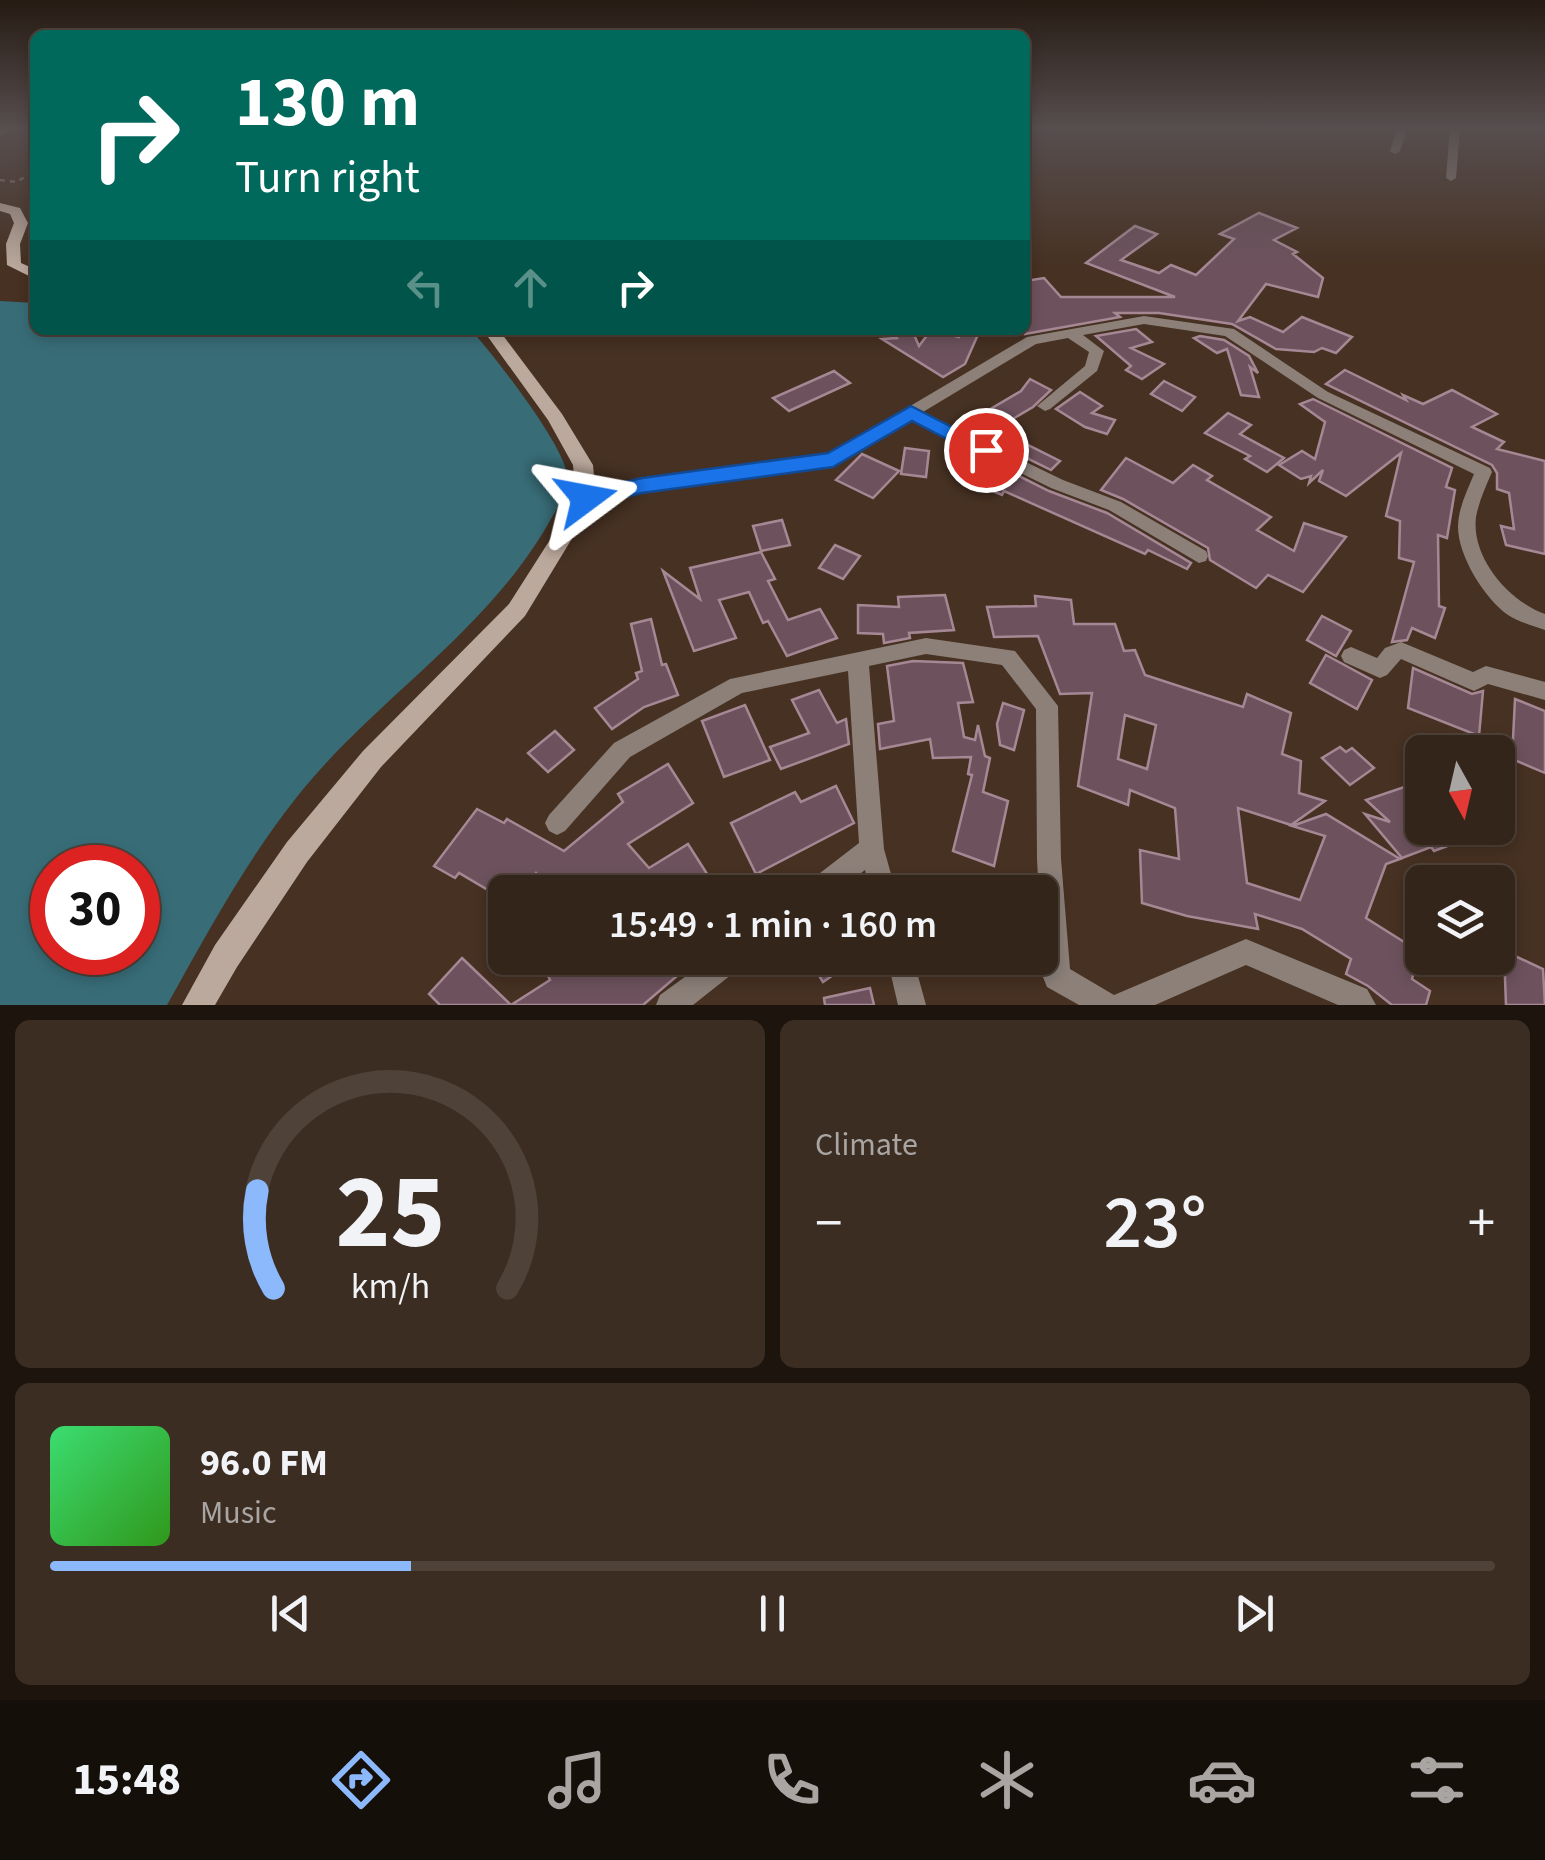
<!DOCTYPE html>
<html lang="en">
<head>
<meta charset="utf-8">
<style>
	:root { --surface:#34251a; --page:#3c2d23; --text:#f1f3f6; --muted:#a9a5a2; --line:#4e4239; --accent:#8cb9fc }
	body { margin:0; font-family:"Source Sans 3",sans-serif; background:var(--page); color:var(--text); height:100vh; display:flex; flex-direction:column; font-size:38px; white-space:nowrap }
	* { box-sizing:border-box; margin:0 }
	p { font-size:32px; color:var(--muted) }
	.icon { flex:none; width:55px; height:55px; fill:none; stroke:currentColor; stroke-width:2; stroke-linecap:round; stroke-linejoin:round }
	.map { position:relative; height:1005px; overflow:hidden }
	.drawer { display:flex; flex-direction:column; gap:15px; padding:15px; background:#1d140e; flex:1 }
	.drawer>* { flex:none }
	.hud { position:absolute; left:30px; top:30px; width:1000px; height:305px; border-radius:15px; box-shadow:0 5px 15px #0003,0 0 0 2px var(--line); background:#00695c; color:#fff; overflow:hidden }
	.needle { width:65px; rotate:172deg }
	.controls { position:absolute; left:1405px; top:735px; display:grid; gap:20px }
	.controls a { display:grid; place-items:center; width:110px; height:110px; border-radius:15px; background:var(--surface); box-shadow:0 5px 15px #0003,0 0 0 2px var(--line); font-size:50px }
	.speed { position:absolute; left:30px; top:845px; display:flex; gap:20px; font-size:50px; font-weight:700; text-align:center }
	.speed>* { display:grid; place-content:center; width:130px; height:130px; border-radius:50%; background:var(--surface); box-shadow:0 5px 15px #0003,0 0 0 2px var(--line); line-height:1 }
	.speed .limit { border:15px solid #d22; background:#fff; color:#111 }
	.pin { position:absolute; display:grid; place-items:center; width:85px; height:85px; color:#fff; margin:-42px; border:5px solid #fff; border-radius:50%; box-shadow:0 2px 10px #0007 }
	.me { position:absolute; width:110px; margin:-55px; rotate:77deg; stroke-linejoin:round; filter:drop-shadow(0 0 8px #0008) }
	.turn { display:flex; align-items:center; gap:35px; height:210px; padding:0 40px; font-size:45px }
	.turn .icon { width:130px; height:130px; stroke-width:2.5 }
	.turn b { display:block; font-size:70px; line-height:85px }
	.lanes { display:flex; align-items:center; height:95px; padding:0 40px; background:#0003; justify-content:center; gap:50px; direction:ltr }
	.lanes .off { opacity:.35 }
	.big { font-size:75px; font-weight:600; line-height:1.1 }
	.drawer .card { flex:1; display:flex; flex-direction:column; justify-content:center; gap:15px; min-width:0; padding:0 35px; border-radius:15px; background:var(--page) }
	.drawer .dial { align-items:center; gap:0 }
	.dial svg { height:260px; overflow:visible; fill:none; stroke:var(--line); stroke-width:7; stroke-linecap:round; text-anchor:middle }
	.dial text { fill:var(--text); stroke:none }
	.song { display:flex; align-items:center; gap:30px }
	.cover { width:120px; height:120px; border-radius:15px; background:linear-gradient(135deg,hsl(140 70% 55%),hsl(110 70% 35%)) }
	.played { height:10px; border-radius:5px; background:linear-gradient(90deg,var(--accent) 25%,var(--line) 25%) }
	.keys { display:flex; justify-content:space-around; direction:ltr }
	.heat { display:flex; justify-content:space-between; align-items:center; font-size:55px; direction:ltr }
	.drawer .tiles { flex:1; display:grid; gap:15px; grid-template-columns:1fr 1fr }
	.card:last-child { grid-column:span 2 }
	.trip { position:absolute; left:488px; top:875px; width:570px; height:100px; border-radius:15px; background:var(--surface); box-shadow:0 5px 15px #0003,0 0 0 2px var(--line); font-weight:600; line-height:100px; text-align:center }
	.tabs { display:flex; height:160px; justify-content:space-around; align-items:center; background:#150f0a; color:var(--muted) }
	.tabs .icon { width:70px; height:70px }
	.tabs .selected { color:var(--accent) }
	.tabs b { font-size:45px; color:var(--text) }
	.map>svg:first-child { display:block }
	.water { fill:#386d78; fill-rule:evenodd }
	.building { fill:#6d525d; stroke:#a68895; stroke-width:2.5; fill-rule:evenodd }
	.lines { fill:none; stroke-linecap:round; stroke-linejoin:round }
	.path { stroke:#857266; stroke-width:2.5; stroke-dasharray:5 5; stroke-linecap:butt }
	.street { fill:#8c8079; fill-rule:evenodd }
	.secondary { fill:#bba99d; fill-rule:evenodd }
	.route { fill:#1a73e8; stroke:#114b97; stroke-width:2.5 }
</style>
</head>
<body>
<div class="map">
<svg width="1545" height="1005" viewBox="0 0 1545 1005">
	<rect width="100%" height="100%" fill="#463122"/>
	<!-- water -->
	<path class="water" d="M0,301L35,303V330H471C493,354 565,446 567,475C568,492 560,504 552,517C489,632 375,698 296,798C246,861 206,935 167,1005H0ZM52,868H138V952H52Z"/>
	<!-- building -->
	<g class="building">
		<path d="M1259,213L1297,228L1274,240L1297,252L1293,254L1323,278L1318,297L1266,284L1238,321L1250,317L1283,332L1302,317L1352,337L1336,353L1322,348L1314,352L1276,349L1232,324L1159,313H1115L1120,317L1025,334V281L1044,278L1061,297H1175L1086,263L1135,226L1157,234L1121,260L1159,273L1171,265L1196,275L1234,239L1220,234Z"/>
		<path d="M1136,329L1152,342L1131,348L1164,364L1142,379L1126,370L1131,366L1096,336Z"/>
		<path d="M894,330H912L919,346L931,330L959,337L963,330H980L965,364L943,377L882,339L897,338Z"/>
		<path d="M1200,336L1224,340L1249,356L1258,373L1250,367L1259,397L1241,395L1227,349L1217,353L1194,338Z"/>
		<path d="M1345,370L1406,400L1403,395L1423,404L1452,390L1497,414L1472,427L1504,442L1497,449L1545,461V554L1506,545L1501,526L1514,529L1509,493L1497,489V473L1492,465L1326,384Z"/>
		<path d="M834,371L850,383L789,411L773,398Z"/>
		<path d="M1030,379L1051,390L1033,407L1006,423L987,411L1021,391Z"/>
		<path d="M1164,381L1195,397L1182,411L1151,394Z"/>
		<path d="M1080,392L1102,406L1092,413L1115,420L1107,434L1085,427L1056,409Z"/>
		<path d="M1313,399L1452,468L1446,487L1455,490L1447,538L1438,535L1439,606L1445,608L1435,638L1412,628L1407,640L1392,642L1414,562L1399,558L1400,521L1386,516L1401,453L1346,496L1319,481L1323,470L1309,483L1311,476L1301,479L1279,465L1302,451L1315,459L1325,422L1300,404Z"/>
		<path d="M1228,413L1251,425L1240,434L1284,458L1267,472L1245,459L1250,456L1205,433Z"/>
		<path d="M990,423L1017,435L1014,438L1060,461L1051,470L978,434Z"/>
		<path d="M905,448L929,451L926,477L901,474Z"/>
		<path d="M862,454L899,471L873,498L836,480Z"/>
		<path d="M981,457L1049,491L1107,513L1191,563L1187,569L1148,550L1145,554L1004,491L1002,495L965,480Z"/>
		<path d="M1126,458L1173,483L1193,465L1212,476L1207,480L1271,517L1257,530L1294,551L1304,523L1346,537L1303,592L1268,575L1256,588L1210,560L1208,548L1123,499L1101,490Z"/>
		<path d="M782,520L790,545L761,551L753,526Z"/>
		<path d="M835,545L860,556L843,579L819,568Z"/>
		<path d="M761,552L775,579L768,581L788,620L820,609L837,638L787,656L768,621L763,623L749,592L719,600L736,638L694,651L663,571L700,599L690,568Z"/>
		<path d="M945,595L954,630L909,633L910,638L884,643L883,634L858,633V605L899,607L898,597Z"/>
		<path d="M1035,596L1071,600L1074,624H1115L1124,651L1135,650L1145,675L1243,707L1247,694L1291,713L1282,754L1301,761L1299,793L1325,801L1291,825L1238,808L1247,883L1300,900L1325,836L1292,826L1326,814L1400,859L1386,864L1366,918L1420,952L1412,979L1430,991L1426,1005H1392L1368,986L1346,974L1351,959L1302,929L1255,914L1258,929L1187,916L1142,903L1140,850L1179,859L1175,808L1130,790L1128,805L1078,786L1092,693L1060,694L1038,636L994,637L987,607L1036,606ZM1125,715L1156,725L1147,769L1118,759Z"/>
		<path d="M1322,616L1351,631L1336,656L1307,640Z"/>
		<path d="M651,619L662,665L666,664L678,695L644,707L612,729L595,708L638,679L636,673L642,671L631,624Z"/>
		<path d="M1326,655L1372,680L1357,709L1310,683Z"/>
		<path d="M913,661L963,663L973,702L958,703L964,737L975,740L978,725L985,756L990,758L983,792L1008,801L994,866L953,851L972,775L968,774L971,757L933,758L930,739L880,749L878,724L894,721L887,666Z"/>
		<path d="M1413,668L1472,694L1483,691L1479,736L1408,708Z"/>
		<path d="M819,690L837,723L846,719L849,744L781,769L770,747L809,733L792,700Z"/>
		<path d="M1515,699L1545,711V773L1512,759Z"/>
		<path d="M1003,703L1024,710L1014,750L1000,745L997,724Z"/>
		<path d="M745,705L770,760L724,777L702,721Z"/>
		<path d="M555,731L574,750L548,772L528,753Z"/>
		<path d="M1340,747L1346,752L1352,748L1374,768L1350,785L1322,758Z"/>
		<path d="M668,764L693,803L628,844L649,868L688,844L709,877L686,892H551L536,873L522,892H505V900L459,873L455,878L434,866L477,809L504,823L507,819L564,851L623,802L618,794Z"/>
		<path d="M1422,781V828L1494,829L1434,851L1431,847L1402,858L1365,814L1390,822L1366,800Z"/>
		<path d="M836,786L854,823L756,874L731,823L795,792L801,802Z"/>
		<path d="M1504,951L1543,969L1545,1005H1506Z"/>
		<path d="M462,958L511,1005H440L429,994Z"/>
		<path d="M540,958H698L643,1005H511L550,980Z"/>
		<path d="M808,958H858L823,982Z"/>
		<path d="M870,988L874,1005H825L824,998Z"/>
	</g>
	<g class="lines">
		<!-- path -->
		<path class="path" d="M0,180L16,182L35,171"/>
		<!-- street -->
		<g class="street">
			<path d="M1397,128H1407L1400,151L1395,154L1390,151Z"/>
			<path d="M1450,128H1460L1456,178L1451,181L1446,178Z"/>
			<path d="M1144,316L1234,329L1328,392L1490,468L1492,472C1486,486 1479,501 1476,517C1471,558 1509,601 1545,614V630C1533,626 1519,622 1508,615C1485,599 1458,556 1458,527C1458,509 1467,491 1474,474L1318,398L1225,336L1144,324L1083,335L1104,351L1097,371L1050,409L1045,411L1037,406L1085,366L1089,352L1068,338L1036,344L923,412L1063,480L1121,502L1206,551L1208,556L1206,561L1199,563L1109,510L1051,488L912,419L833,465L642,492L586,505L577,499L580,495L642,480L829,454L1027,337Z"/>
			<path d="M926,638L1015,651L1058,706L1061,859L1070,969L1114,995L1246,939L1367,989L1376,1005H1338L1246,965L1155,1005H1079L1047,987L1043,977L1037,859L1036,709L1002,665L926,654L869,666L884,849L896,892H870L865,870L836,892H803L807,883L859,843L848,671L742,693L630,757L565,831L557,835L549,831L545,823L549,815L614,743L730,679Z"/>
			<path d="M1401,642L1473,672L1486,666L1545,682V700L1488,684L1474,691L1401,659L1387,675L1380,678L1344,662L1341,656L1344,650L1351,647L1377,658L1385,648Z"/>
			<path d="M711,958H745L741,967L693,1005H656L660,995Z"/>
			<path d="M887,958H913L926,1005H898Z"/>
		</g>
		<!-- secondary -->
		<g class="secondary">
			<path d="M0,128H15L0,135Z"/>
			<path d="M0,203L20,208L28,223L20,244L21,263L35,269V279L7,265L6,244L14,223L10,214L0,211Z"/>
			<path d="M483,330H499L562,414L593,465L596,499L525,616L381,767L307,862L237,967L215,1005H182L215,945L287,842L363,751L509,604L576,499L573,465L548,420Z"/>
		</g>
	</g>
	<!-- sky -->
	<linearGradient id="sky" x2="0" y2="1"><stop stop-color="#261b13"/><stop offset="0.48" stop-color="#574e4f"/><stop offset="1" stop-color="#574e4f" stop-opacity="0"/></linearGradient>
	<rect width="1545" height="268" fill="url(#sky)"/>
	<!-- route -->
	<path class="route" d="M911,406L996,450L986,457L978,455L912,421L833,467L642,493L586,506L574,498L578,493L642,478L828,453Z"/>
</svg>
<div class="controls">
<a><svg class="needle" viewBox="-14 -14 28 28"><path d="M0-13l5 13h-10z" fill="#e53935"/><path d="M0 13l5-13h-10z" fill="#a9a5a2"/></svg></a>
<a><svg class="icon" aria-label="layers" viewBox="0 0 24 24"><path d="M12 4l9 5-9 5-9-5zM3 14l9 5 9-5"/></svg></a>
</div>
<div class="speed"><div class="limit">30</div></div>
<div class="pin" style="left:986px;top:450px;background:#d93025"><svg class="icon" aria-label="arrive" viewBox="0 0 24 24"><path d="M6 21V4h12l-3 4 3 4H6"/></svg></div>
<svg class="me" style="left:586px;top:498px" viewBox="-20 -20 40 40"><path d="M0-17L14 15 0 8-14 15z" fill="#1a73e8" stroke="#fff" stroke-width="4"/></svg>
<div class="trip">15:49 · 1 min · 160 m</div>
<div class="hud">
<div class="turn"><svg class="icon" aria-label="right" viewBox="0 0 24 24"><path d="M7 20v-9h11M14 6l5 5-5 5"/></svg><div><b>130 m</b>Turn right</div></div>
<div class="lanes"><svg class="icon off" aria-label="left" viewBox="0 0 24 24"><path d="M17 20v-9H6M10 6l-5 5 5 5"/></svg><svg class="icon off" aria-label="ahead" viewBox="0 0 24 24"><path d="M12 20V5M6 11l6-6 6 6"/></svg><svg class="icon" aria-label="right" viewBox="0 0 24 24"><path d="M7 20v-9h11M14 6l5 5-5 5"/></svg></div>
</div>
</div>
<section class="drawer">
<div class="tiles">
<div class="card dial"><svg viewBox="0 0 100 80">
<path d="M14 69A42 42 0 1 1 86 69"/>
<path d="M14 69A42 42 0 0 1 9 39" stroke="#8cb9fc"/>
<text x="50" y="56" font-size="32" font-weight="700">25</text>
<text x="50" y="72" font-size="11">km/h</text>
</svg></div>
<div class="card"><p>Climate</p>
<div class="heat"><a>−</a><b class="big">23°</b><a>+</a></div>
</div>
<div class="card">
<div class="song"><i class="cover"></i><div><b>96.0 FM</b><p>Music</p></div></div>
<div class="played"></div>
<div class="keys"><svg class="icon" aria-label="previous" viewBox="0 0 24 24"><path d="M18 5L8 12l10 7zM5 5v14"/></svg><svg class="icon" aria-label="pause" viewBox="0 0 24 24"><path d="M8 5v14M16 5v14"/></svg><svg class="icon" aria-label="next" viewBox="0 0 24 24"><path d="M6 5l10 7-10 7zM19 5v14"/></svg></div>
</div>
</div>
</section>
<nav class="tabs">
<b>15:48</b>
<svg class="icon selected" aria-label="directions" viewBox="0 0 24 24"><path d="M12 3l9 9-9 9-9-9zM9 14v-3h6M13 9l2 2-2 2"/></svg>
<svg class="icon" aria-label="music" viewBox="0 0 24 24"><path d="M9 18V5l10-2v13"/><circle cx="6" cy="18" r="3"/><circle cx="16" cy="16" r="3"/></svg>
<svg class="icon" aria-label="phone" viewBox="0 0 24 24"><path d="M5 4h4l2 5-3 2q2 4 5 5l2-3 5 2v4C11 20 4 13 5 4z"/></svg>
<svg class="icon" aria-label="climate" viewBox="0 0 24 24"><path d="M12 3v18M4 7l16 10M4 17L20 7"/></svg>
<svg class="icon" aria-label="car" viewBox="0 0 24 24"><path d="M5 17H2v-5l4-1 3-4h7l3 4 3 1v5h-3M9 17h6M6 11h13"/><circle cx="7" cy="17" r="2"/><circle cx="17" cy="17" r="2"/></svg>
<svg class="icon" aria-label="filters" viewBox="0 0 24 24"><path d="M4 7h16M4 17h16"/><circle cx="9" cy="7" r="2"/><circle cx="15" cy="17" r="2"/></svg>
</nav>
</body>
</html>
